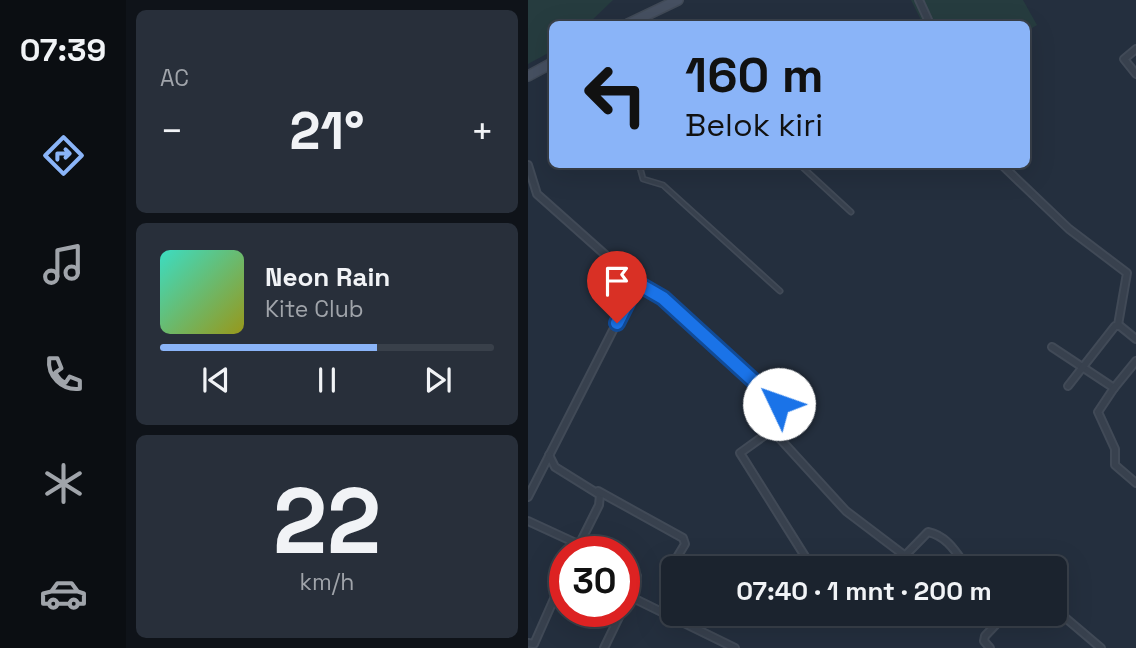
<!DOCTYPE html>
<html lang="id">
<head>
<meta charset="utf-8">
<style>
	:root { --surface:#1b232e; --page:#282f3a; --text:#f1f3f6; --muted:#a0a4aa; --line:#39404a; --accent:#8ab4f8 }
	body { margin:0; font-family:"Space Grotesk",sans-serif; background:var(--page); color:var(--text); height:100vh; display:flex; flex-direction:column; font-size:26px; white-space:nowrap }
	* { box-sizing:border-box; margin:0 }
	p { font-size:23px; color:var(--muted) }
	.icon { flex:none; width:38px; height:38px; fill:none; stroke:currentColor; stroke-width:2; stroke-linecap:round; stroke-linejoin:round }
	.map { position:relative; flex:1; overflow:hidden }
	.side { display:flex; flex-direction:column; gap:10px; padding:10px; background:#0f1319; width:402px }
	.side>* { flex:none }
	.hud { position:absolute; left:21px; top:21px; width:481px; height:147px; border-radius:10px; box-shadow:0 7px 28px #0002,0 0 0 2px var(--line); background:#8ab4f8; color:#111; overflow:hidden }
	.speed { position:absolute; left:21px; top:536px; display:flex; gap:14px; font-size:35px; font-weight:700; text-align:center }
	.speed>* { display:grid; place-content:center; width:91px; height:91px; border-radius:50%; background:var(--surface); box-shadow:0 7px 28px #0002,0 0 0 2px var(--line); line-height:1 }
	.speed .limit { border:10px solid #d22; background:#fff; color:#111 }
	.pin { position:absolute; display:grid; place-items:center; width:60px; height:60px; color:#fff; margin:-72px -30px; border-radius:50% 50% 50% 0; rotate:-45deg; box-shadow:0 0 7px #0007 }
	.pin .icon { rotate:45deg }
	.me { position:absolute; width:77px; margin:-38px; rotate:312deg; stroke-linejoin:round; filter:drop-shadow(0 0 5px #0008) }
	.turn { display:flex; align-items:center; gap:24px; height:147px; padding:0 21px; font-size:32px }
	.turn .icon { width:91px; height:91px; stroke-width:2.5 }
	.turn b { display:block; font-size:49px; line-height:60px }
	.big { font-size:52px; font-weight:800; line-height:1.1 }
	.side .card { flex:1; display:flex; flex-direction:column; justify-content:center; gap:10px; min-width:0; padding:0 24px; border-radius:10px; background:var(--page) }
	.side .dial { align-items:center; gap:0 }
	.dial b { font-size:91px; line-height:1 }
	.song { display:flex; align-items:center; gap:21px }
	.cover { width:84px; height:84px; border-radius:10px; background:linear-gradient(135deg,hsl(170 70% 55%),hsl(60 70% 35%)) }
	.played { height:7px; border-radius:4px; background:linear-gradient(90deg,var(--accent) 65%,var(--line) 65%) }
	.keys { display:flex; justify-content:space-around; direction:ltr }
	.heat { display:flex; justify-content:space-between; align-items:center; font-size:38px; direction:ltr }
	.trip { position:absolute; left:133px; top:556px; width:406px; height:70px; border-radius:10px; background:var(--surface); box-shadow:0 7px 28px #0002,0 0 0 2px var(--line); font-weight:800; line-height:70px; text-align:center }
	main { display:flex; flex:1; min-height:0 }
	.tab-bar { display:flex; flex-direction:column; width:126px; justify-content:space-around; align-items:center; background:#0b0e12; color:var(--muted) }
	.tab-bar .icon { width:49px; height:49px }
	.tab-bar .on { color:var(--accent) }
	.tab-bar b { font-size:32px; color:var(--text) }
	.map>svg:first-child { display:block }
	.green { fill:#263c3f }
	.lines { fill:none; stroke-linecap:round; stroke-linejoin:round }
	.lane-casing { stroke:#414a57; stroke-width:7 }
	.street-casing { stroke:#414a57; stroke-width:10 }
	.secondary-casing { stroke:#414a57; stroke-width:12 }
	.lane { stroke:#38414e; stroke-width:3.5 }
	.street { stroke:#38414e; stroke-width:6 }
	.secondary { stroke:#465061; stroke-width:9 }
	.route-casing { stroke:#114b97; stroke-width:18 }
	.route { stroke:#1a73e8; stroke-width:12 }
</style>
</head>
<body>
<main>
<nav class="tab-bar">
<b>07:39</b>
<svg class="icon on" aria-label="directions" viewBox="0 0 24 24"><path d="M12 3l9 9-9 9-9-9zM9 14v-3h6M13 9l2 2-2 2"/></svg>
<svg class="icon" aria-label="music" viewBox="0 0 24 24"><path d="M9 18V5l10-2v13"/><circle cx="6" cy="18" r="3"/><circle cx="16" cy="16" r="3"/></svg>
<svg class="icon" aria-label="phone" viewBox="0 0 24 24"><path d="M5 4h4l2 5-3 2q2 4 5 5l2-3 5 2v4C11 20 4 13 5 4z"/></svg>
<svg class="icon" aria-label="climate" viewBox="0 0 24 24"><path d="M12 3v18M4 7l16 10M4 17L20 7"/></svg>
<svg class="icon" aria-label="car" viewBox="0 0 24 24"><path d="M5 17H2v-5l4-1 3-4h7l3 4 3 1v5h-3M9 17h6M6 11h13"/><circle cx="7" cy="17" r="2"/><circle cx="17" cy="17" r="2"/></svg>
</nav>
<section class="side">
<div class="card"><p>AC</p>
<div class="heat"><a>−</a><b class="big">21°</b><a>+</a></div>
</div>
<div class="card">
<div class="song"><i class="cover"></i><div><b>Neon Rain</b><p>Kite Club</p></div></div>
<div class="played"></div>
<div class="keys"><svg class="icon" aria-label="previous" viewBox="0 0 24 24"><path d="M18 5L8 12l10 7zM5 5v14"/></svg><svg class="icon" aria-label="pause" viewBox="0 0 24 24"><path d="M8 5v14M16 5v14"/></svg><svg class="icon" aria-label="next" viewBox="0 0 24 24"><path d="M6 5l10 7-10 7zM19 5v14"/></svg></div>
</div>
<div class="card dial"><b>22</b><p>km/h</p></div>
</section>
<div class="map">
<svg width="608" height="648" viewBox="0 0 608 648">
	<rect width="100%" height="100%" fill="#242f3e"/>
	<!-- green -->
	<g class="green">
		<path d="M0,0H85L60,24H24V51L0,64Z"/>
		<path d="M383,0H495L509,25L499,31V24H395Z"/>
	</g>
	<g class="lines">
		<!-- lane casing -->
		<g class="lane-casing">
			<g id="lane">
				<path d="M111,164L115,179L135,185L252,291"/>
				<path d="M271,164L323,212"/>
			</g>
		</g>
		<!-- street casing -->
		<g class="street-casing">
			<g id="street">
				<path d="M391,0L402,24"/>
				<path d="M608,49L596,59L608,74"/>
				<path d="M473,164L541,229L599,273L590,325"/>
				<path d="M0,165L9,194L109,283L0,497"/>
				<path d="M109,283L135,298L251,404L254,411L244,430L212,453L285,569"/>
				<path d="M524,347L586,388L608,361"/>
				<path d="M540,386L587,326H592L608,339"/>
				<path d="M586,388L570,412L587,449V465L608,483"/>
				<path d="M244,430L318,511L376,555"/>
				<path d="M21,455L27,467L72,495L71,505L48,551"/>
				<path d="M70,491L155,538L157,544L137,577"/>
				<path d="M0,521L65,551"/>
				<path d="M96,565L109,576L101,596L207,648"/>
				<path d="M364,569L400,532C420,536 429,554 440,569"/>
				<path d="M96,606L101,596"/>
				<path d="M527,609L573,648"/>
				<path d="M0,643L6,644L37,574"/>
				<path d="M76,648L94,611"/>
				<path d="M462,648L456,641L457,636L476,616"/>
			</g>
		</g>
		<!-- secondary casing -->
		<g class="secondary-casing">
			<g id="secondary">
				<path d="M100,24L150,0"/>
				<path d="M0,76L24,63"/>
			</g>
		</g>
		<!-- lane -->
		<use href="#lane" class="lane"/>
		<!-- street -->
		<use href="#street" class="street"/>
		<!-- secondary -->
		<use href="#secondary" class="secondary"/>
	</g>
	<g class="lines">
		<!-- route casing -->
		<g class="route-casing">
			<path id="route" d="M89,323L109,283L135,298L251,404"/>
		</g>
		<!-- route -->
		<use href="#route" class="route"/>
	</g>
</svg>
<div class="speed"><div class="limit">30</div></div>
<div class="pin" style="left:89px;top:323px;background:#d93025"><svg class="icon" aria-label="arrive" viewBox="0 0 24 24"><path d="M6 21V4h12l-3 4 3 4H6"/></svg></div>
<svg class="me" style="left:251px;top:404px" viewBox="-20 -20 40 40"><circle r="19" fill="#fff"/><path d="M0-13L10 11 0 6-10 11z" fill="#1a73e8"/></svg>
<div class="trip">07:40 · 1 mnt · 200 m</div>
<div class="hud">
<div class="turn"><svg class="icon" aria-label="left" viewBox="0 0 24 24"><path d="M17 20v-9H6M10 6l-5 5 5 5"/></svg><div><b>160 m</b>Belok kiri</div></div>
</div>
</div>
</main>
</body>
</html>
